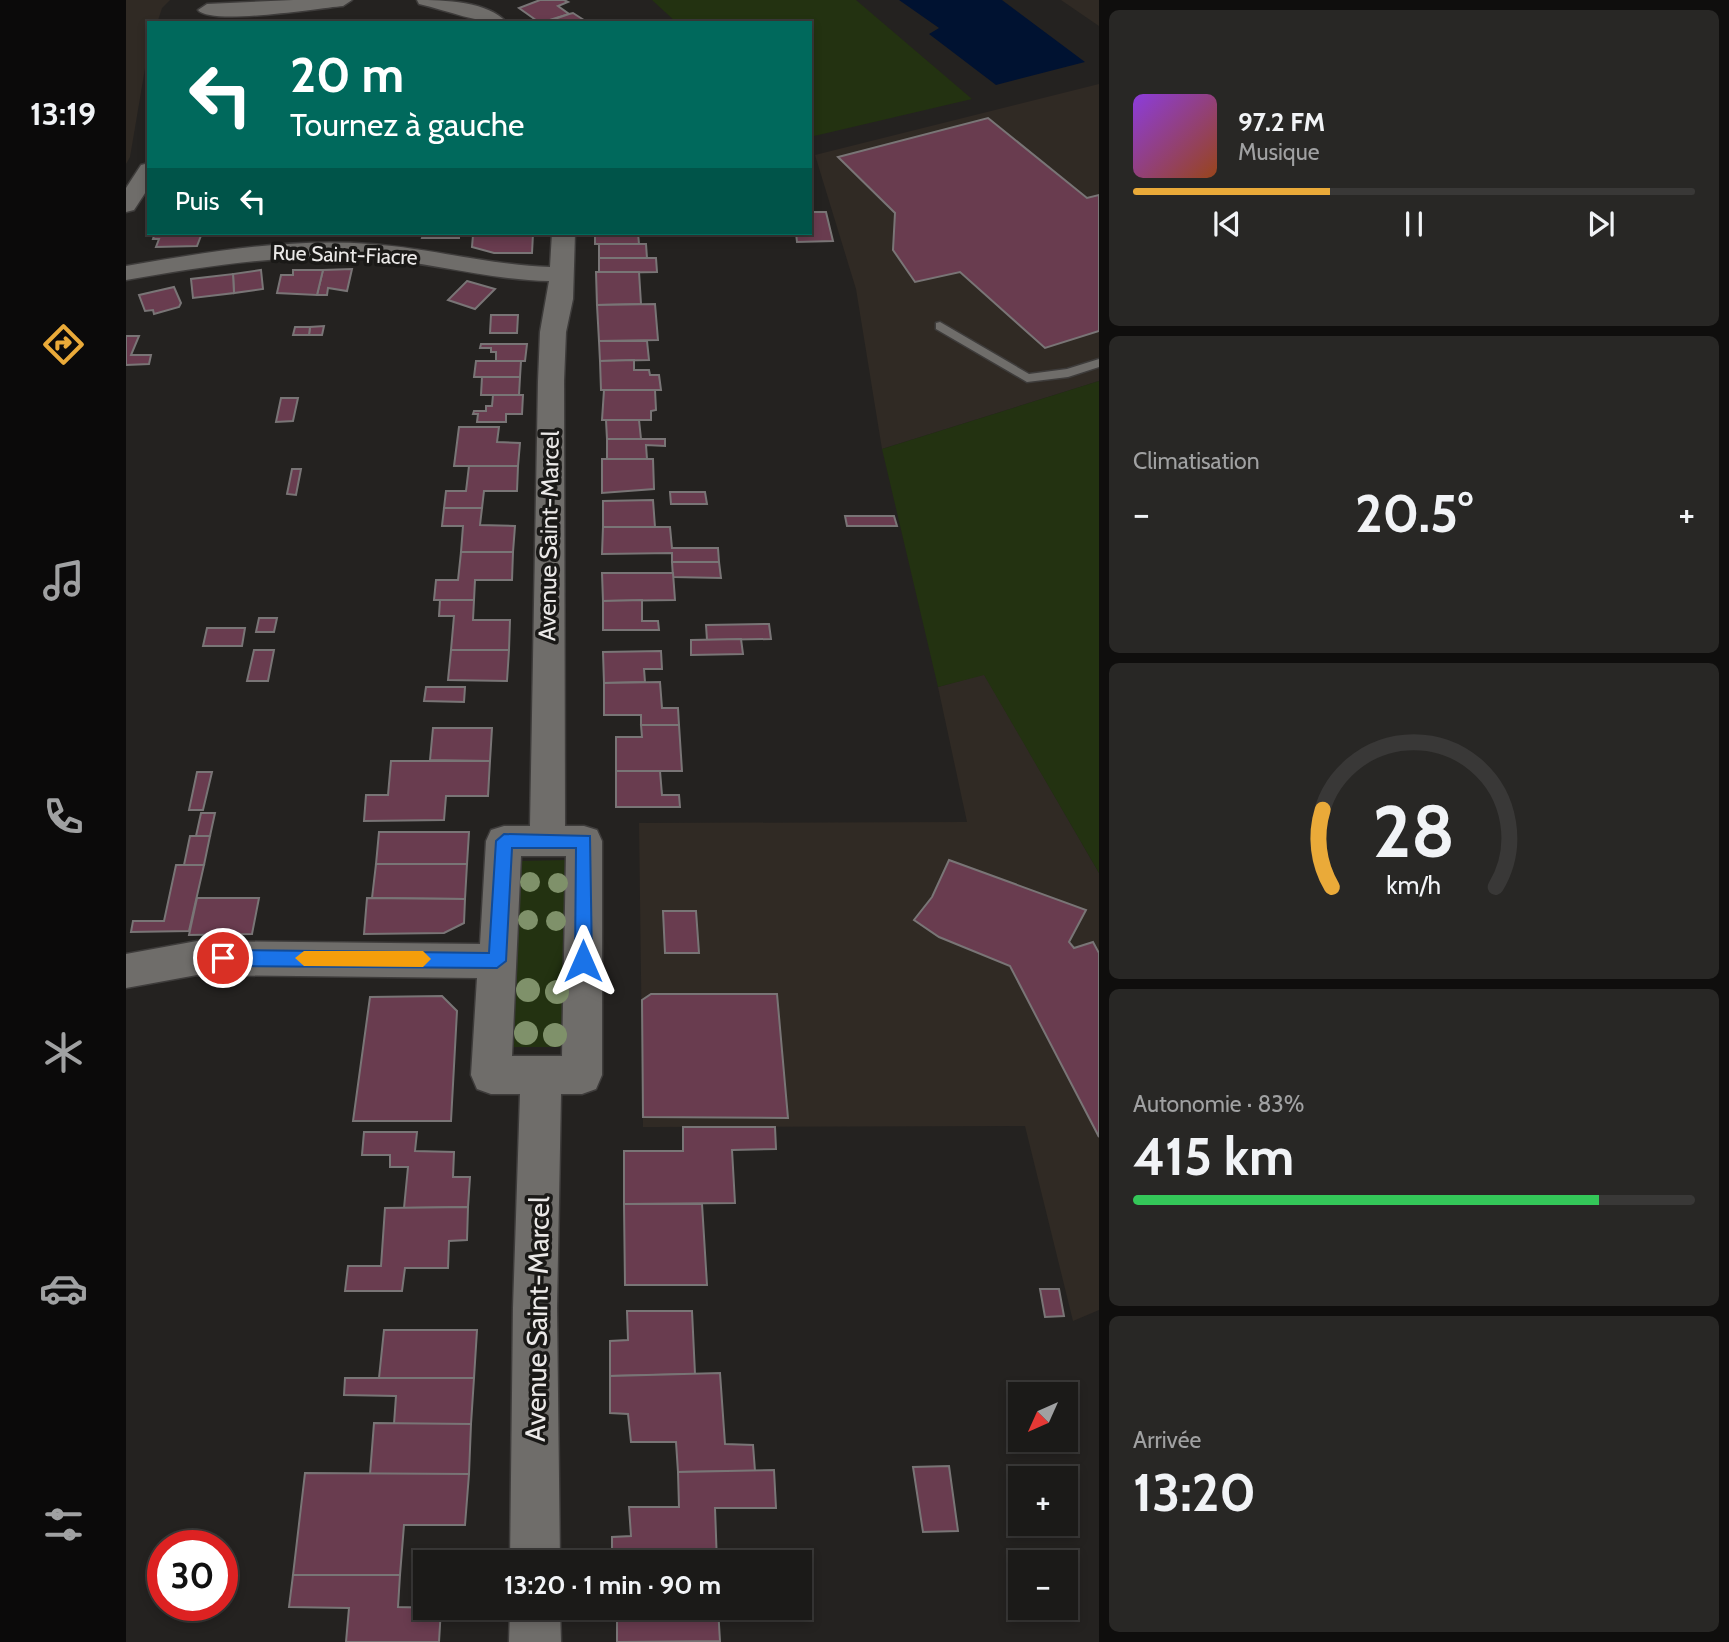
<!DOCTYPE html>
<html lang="fr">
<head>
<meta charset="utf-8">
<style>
	:root { --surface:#1b1a18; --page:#282725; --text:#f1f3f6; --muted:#a0a1a2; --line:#393837; --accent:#eaaa39 }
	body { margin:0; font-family:Cabin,sans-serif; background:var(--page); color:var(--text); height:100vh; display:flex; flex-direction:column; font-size:26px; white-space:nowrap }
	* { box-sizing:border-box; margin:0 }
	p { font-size:23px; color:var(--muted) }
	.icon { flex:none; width:38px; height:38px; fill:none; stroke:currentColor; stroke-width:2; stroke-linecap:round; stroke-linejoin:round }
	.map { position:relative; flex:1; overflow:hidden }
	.side { display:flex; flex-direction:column; gap:10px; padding:10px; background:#0f0e0d; width:630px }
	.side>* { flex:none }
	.banner { position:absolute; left:21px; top:21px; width:665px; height:214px; border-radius:0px; box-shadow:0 4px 10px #0003,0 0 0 2px var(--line); background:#00695c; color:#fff; overflow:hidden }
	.needle { width:46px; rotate:225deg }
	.fabs { position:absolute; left:882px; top:1382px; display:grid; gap:14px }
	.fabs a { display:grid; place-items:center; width:70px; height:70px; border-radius:0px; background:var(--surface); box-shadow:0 4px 10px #0003,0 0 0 2px var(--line); font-size:35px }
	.speed { position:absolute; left:21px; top:1530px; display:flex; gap:14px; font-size:35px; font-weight:700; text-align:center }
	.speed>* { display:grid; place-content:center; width:91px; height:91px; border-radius:50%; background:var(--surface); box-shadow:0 4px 10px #0003,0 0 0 2px var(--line); line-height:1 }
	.speed .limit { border:10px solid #d22; background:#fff; color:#111 }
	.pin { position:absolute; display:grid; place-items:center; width:60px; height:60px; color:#fff; margin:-30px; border:4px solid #fff; border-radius:50%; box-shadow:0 2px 7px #0007 }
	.me { position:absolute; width:77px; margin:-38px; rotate:0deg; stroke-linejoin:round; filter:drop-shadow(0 0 5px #0008) }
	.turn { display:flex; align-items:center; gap:24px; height:147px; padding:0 28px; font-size:32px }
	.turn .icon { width:91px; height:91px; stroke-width:2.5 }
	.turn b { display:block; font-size:49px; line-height:60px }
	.then { display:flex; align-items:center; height:66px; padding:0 28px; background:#0003; gap:14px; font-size:26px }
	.big { font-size:52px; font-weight:700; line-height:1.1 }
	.side .tile { flex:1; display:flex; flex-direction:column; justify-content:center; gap:10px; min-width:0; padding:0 24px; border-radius:10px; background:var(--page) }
	.side .dial { align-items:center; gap:0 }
	.dial svg { height:182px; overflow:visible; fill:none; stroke:var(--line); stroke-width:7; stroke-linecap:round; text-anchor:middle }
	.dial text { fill:var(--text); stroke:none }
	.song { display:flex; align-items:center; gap:21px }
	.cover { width:84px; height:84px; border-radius:10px; background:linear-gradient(135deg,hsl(270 70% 55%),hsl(20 70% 35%)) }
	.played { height:7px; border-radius:4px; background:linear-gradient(90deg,var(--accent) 35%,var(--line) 35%) }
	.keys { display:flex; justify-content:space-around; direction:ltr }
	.heat { display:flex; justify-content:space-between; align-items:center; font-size:38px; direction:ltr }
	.charge { height:10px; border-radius:5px; background:linear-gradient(90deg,#34c759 83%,var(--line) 0) }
	.trip { position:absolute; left:287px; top:1550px; width:399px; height:70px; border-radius:0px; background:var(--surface); box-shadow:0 4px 10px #0003,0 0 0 2px var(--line); font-weight:700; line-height:70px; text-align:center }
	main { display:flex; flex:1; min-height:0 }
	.tabs { display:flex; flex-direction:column; width:126px; justify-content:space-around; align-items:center; background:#0b0a0a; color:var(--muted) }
	.tabs .icon { width:49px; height:49px }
	.tabs .current { color:var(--accent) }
	.tabs b { font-size:32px; color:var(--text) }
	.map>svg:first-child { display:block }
	.built { fill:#302a24 }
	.green { fill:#233211 }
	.water { fill:#001231 }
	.building { fill:#693c4f; stroke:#797576; stroke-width:2 }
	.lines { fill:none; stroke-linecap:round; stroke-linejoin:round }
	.service-casing { stroke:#3e3c3b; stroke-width:3 }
	.minor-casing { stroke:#3e3c3b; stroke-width:3 }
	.service { fill:#6f6d6a; fill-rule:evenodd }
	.minor { fill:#6f6d6a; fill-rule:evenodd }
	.tree { fill:#7f916a }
	.route { fill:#1a73e8; stroke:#114b97; stroke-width:2 }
	.slow { fill:#f59e0b }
	.labels { text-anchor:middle; stroke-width:7; stroke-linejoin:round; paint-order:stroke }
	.far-street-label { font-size:21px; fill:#ebe9e8; stroke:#1a1917 }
	.street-label { font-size:24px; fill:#ebe9e8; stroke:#1a1917 }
	.near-street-label { font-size:28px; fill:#ebe9e8; stroke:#1a1917 }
</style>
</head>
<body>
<main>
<nav class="tabs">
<b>13:19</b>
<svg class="icon current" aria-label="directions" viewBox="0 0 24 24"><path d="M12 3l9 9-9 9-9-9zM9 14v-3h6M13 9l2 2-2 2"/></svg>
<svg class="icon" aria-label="music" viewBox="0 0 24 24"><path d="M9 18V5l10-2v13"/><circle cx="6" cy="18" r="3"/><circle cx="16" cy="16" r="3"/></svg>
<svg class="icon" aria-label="phone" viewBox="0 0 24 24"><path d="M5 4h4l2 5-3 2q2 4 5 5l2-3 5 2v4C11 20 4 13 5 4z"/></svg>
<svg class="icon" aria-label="climate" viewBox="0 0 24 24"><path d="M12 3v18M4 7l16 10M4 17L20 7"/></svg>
<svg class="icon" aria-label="car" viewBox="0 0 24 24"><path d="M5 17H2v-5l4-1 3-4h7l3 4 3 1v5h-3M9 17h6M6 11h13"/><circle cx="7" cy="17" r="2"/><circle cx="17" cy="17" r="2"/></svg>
<svg class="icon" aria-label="filters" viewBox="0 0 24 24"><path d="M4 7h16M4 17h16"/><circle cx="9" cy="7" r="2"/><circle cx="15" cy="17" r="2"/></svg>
</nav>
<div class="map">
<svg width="973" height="1642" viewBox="0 0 973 1642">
	<rect width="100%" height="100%" fill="#242220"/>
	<!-- built -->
	<g class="built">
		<path d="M0,0H44L36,8L31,23H23V45L4,157L0,164Z"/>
		<path d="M935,0H973V26Z"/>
		<path d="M973,84V381L756,449L730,289L689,155Z"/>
		<path d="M858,674L973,873V1310L947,1321L899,1126L517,1127L513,823L841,822L812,687Z"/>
	</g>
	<!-- green -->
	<g class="green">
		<path d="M526,0H730L846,99L684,137V23H551Z"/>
		<path d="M973,381V873L858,675L812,687L756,449Z"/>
		<path d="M439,860L438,1047H385L394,861Z"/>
	</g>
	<!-- water -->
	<path class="water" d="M773,0H876L959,62L870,85L803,34L813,28Z"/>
	<!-- building -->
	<g class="building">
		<path d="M414,0H438L442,2L432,6L443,14L414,23L393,8Z"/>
		<path d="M447,13L461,22L417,23L443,14Z"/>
		<path d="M862,118L961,198L973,195V331L919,348L834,272L789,282L767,250L769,213L712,157Z"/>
		<path d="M684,212H700L707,241L671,242L670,233H684Z"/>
		<path d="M29,233H76L71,246L30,247L33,239H27Z"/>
		<path d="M469,233H512L513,244H469Z"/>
		<path d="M407,234L406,253H368L346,247L347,235Z"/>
		<path d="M297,235H333V238H296Z"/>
		<path d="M473,244H520L521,258H473Z"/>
		<path d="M473,258H530L531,272L473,273Z"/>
		<path d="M226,269L221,291L202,288L201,295H191L197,270Z"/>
		<path d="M135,270L137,289L108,293L107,274Z"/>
		<path d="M167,270H197L191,295L151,293L155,275H167Z"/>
		<path d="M470,272H513L515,304L471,305Z"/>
		<path d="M107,274L108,293L67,298L65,279Z"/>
		<path d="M341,281L369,289L349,309L322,300Z"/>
		<path d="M48,287L55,303L53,307L28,314L27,310L19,311L13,295Z"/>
		<path d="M529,304L532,340L473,341L471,305Z"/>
		<path d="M365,315H392L391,333H364Z"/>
		<path d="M198,326L196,335H183L184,327Z"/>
		<path d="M169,327H184L183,335H167Z"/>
		<path d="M0,336H13L5,355H25L23,364L0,365Z"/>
		<path d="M473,341H521L523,360L474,361Z"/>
		<path d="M355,344H401L399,361H370V352H365V348H354Z"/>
		<path d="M508,360V370H523L524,375H533L535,390H475L474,361Z"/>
		<path d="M350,361H395L394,377H348Z"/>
		<path d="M356,377H394L393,395H355Z"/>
		<path d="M478,390H529L530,410L525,411V420H476Z"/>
		<path d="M367,395H397L396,414H380V422H351L352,414H347L348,411H360V406H366Z"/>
		<path d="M155,398H172L167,421L150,422Z"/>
		<path d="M480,420H513L515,439H481Z"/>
		<path d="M333,427H373L371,442L394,443L392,466H328Z"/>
		<path d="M481,439H539V446L520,445L521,459H481Z"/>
		<path d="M476,459H527L528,489L476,493Z"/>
		<path d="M343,466H392L391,491H358L356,508H318L320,491H340Z"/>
		<path d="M166,469H175L170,495L161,494Z"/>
		<path d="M544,492H579L581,504H545Z"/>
		<path d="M527,500L529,527H477V501Z"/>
		<path d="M318,508H356L354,525L389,526L387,552H335L337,526H316Z"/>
		<path d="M719,516H768L771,526H721Z"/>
		<path d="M477,527H544L546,548H592L593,562H546V553L476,554Z"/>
		<path d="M335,552H387L386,580H349L348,600H308L310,580H332Z"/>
		<path d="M546,562H593L595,578L547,577Z"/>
		<path d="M476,573H547L549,600L477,601Z"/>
		<path d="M314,600H348L347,620H384L383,650H325L328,616H313Z"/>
		<path d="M516,600V621H532L533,630H477V601Z"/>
		<path d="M133,618H151L148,632H130Z"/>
		<path d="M643,624L645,639L581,640L580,625Z"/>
		<path d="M81,628H119L116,646H77Z"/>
		<path d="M615,639L617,654L565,655V640Z"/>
		<path d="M128,650H148L142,681H121Z"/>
		<path d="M325,650H383L381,681L322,680Z"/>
		<path d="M535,651L536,669H518L519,682L478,683L477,652Z"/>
		<path d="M534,682L536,708H552L553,725H515V715H478V683Z"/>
		<path d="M300,687H339L338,702L298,701Z"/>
		<path d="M515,725H553L556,771H490V737H516Z"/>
		<path d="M307,728H366L364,761L304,760Z"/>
		<path d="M265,761H364L362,796H320L318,820L238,821L240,795H262Z"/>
		<path d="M490,771H534L536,795H553L554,807H490Z"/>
		<path d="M71,772H86L77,810H63Z"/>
		<path d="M75,813H89L84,836H70Z"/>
		<path d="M253,832H343L341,864H250Z"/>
		<path d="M64,836H84L78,865H58Z"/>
		<path d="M823,860L960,910L943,942L948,948L967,942L973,953V1137L884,966L813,937L788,920L806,897Z"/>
		<path d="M250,864H341L339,899L246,898Z"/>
		<path d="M50,865H78L63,931L5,932L7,921H38Z"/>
		<path d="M71,898H133L126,934L63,935Z"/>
		<path d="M241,898L339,899L338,923L318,933L238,934Z"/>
		<path d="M537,911H570L573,953H539Z"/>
		<path d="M525,994H651L662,1118L517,1117L516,1000Z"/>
		<path d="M316,996L331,1011L325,1121H227L244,997Z"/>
		<path d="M557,1127H649L650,1149L606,1150L609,1203L498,1204V1151H557Z"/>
		<path d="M238,1132H291L289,1151L328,1152L327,1177H344L342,1207L278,1208L282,1167H264V1155H236Z"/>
		<path d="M498,1204H576L581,1285H499Z"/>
		<path d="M342,1207L341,1240L323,1241L322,1268H279L276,1291H219L222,1266H255L259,1208Z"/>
		<path d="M914,1289H933L938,1316L919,1317Z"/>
		<path d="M501,1311H566L569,1374L484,1376V1341L502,1340Z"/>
		<path d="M258,1330H351L348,1378H253Z"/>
		<path d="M594,1373L599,1444L627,1445L629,1471L552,1472L550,1442H505L502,1414L484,1413V1376Z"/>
		<path d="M219,1378H348L345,1424H268L270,1396L218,1395Z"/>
		<path d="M248,1423L345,1424L343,1474H244Z"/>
		<path d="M823,1466L832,1531L797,1532L787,1467Z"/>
		<path d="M648,1470L650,1508H589L591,1563H486V1537L505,1536L503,1507H553L552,1472Z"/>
		<path d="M179,1473L343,1474L339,1525H278L274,1575H167Z"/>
		<path d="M167,1575H274L272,1607L315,1608L313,1642H220L223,1608L163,1607Z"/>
		<path d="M491,1608H592L594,1641L491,1642Z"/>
	</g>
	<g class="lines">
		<!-- service casing -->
		<g class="service-casing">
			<path id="service" d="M814,322L903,374L941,369L973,359V367L942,377L901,382L810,329V323Z"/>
		</g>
		<!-- minor casing -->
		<g class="minor-casing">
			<g id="minor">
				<path d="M167,0H226L217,6C193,8 85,26 72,10L81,4Z"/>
				<path d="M291,0C317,0 363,1 381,23C351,23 323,11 293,4Z"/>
				<path d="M23,163V187L8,210L0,212V188L15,165Z"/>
				<path d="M426,233H449L447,299L440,332L438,381L439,826H458L471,830L476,841V1075L470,1089L456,1094H435L431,1308L434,1563H384L387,1308L394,1094H365L351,1089L345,1075L351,978L71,975L0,988V954L71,941L354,944L360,841L365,830L378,826H404L412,381L414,332L423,281C363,280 304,262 244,258C162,253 80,266 0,280V266C81,252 162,238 244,244C304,248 363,265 424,267ZM395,856H440L436,1056H386Z"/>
				<path d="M384,1608H434L435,1642H383Z"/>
			</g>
		</g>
		<!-- service -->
		<use href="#service" class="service"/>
		<!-- minor -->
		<use href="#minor" class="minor"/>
	</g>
	<!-- trees -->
	<g class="tree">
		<circle cx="404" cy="882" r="10"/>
		<circle cx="432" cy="883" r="10"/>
		<circle cx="402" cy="920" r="10"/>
		<circle cx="430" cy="921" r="10"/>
		<circle cx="402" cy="990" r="12"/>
		<circle cx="431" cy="992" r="12"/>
		<circle cx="400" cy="1033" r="12"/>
		<circle cx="429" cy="1035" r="12"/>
	</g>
	<!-- route -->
	<path class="route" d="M378,834L464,836L466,961L463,966H451L449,961L450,848H386L380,961L371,968L97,966L88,958L97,950L363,953L370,841Z"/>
	<!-- slow -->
	<path class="slow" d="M178,951H297L305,959L297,967L178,966L169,958Z"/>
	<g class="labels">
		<!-- far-street labels -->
		<g class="far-street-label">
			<text transform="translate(219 255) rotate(2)" y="7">Rue Saint-Fiacre</text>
		</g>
		<!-- street labels -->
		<g class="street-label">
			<text transform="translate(423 536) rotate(-89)" y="8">Avenue Saint-Marcel</text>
		</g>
		<!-- near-street labels -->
		<g class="near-street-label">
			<text transform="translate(411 1319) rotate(-89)" y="10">Avenue Saint-Marcel</text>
		</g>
	</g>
</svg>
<div class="fabs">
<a><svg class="needle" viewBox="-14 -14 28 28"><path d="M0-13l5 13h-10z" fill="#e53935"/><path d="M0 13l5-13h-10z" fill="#a0a1a2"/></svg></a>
<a>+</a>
<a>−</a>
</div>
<div class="speed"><div class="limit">30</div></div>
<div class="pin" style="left:97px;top:958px;background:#d93025"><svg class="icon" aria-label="arrive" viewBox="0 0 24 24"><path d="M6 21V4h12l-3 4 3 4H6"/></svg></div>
<svg class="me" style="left:457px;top:961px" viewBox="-20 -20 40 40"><path d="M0-17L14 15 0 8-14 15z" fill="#1a73e8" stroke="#fff" stroke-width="4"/></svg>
<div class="trip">13:20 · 1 min · 90 m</div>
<div class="banner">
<div class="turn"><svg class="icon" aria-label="left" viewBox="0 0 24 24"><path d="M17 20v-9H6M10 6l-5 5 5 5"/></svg><div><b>20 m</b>Tournez à gauche</div></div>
<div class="then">Puis<svg class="icon" aria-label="left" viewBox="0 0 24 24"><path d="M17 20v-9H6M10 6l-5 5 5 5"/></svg></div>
</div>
</div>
<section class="side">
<div class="tile">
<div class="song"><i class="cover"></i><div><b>97.2 FM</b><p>Musique</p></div></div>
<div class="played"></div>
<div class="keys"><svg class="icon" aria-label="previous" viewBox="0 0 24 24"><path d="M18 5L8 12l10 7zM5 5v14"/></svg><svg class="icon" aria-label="pause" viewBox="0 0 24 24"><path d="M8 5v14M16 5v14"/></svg><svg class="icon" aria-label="next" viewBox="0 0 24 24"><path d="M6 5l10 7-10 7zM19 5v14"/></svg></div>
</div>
<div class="tile"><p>Climatisation</p>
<div class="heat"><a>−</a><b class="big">20.5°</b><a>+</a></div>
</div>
<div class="tile dial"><svg viewBox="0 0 100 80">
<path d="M14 69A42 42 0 1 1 86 69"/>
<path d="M14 69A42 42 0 0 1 10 35" stroke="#eaaa39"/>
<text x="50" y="56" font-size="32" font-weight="700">28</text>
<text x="50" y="72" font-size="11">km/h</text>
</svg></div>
<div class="tile"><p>Autonomie · 83%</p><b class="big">415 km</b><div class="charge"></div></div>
<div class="tile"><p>Arrivée</p><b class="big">13:20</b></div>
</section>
</main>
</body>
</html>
